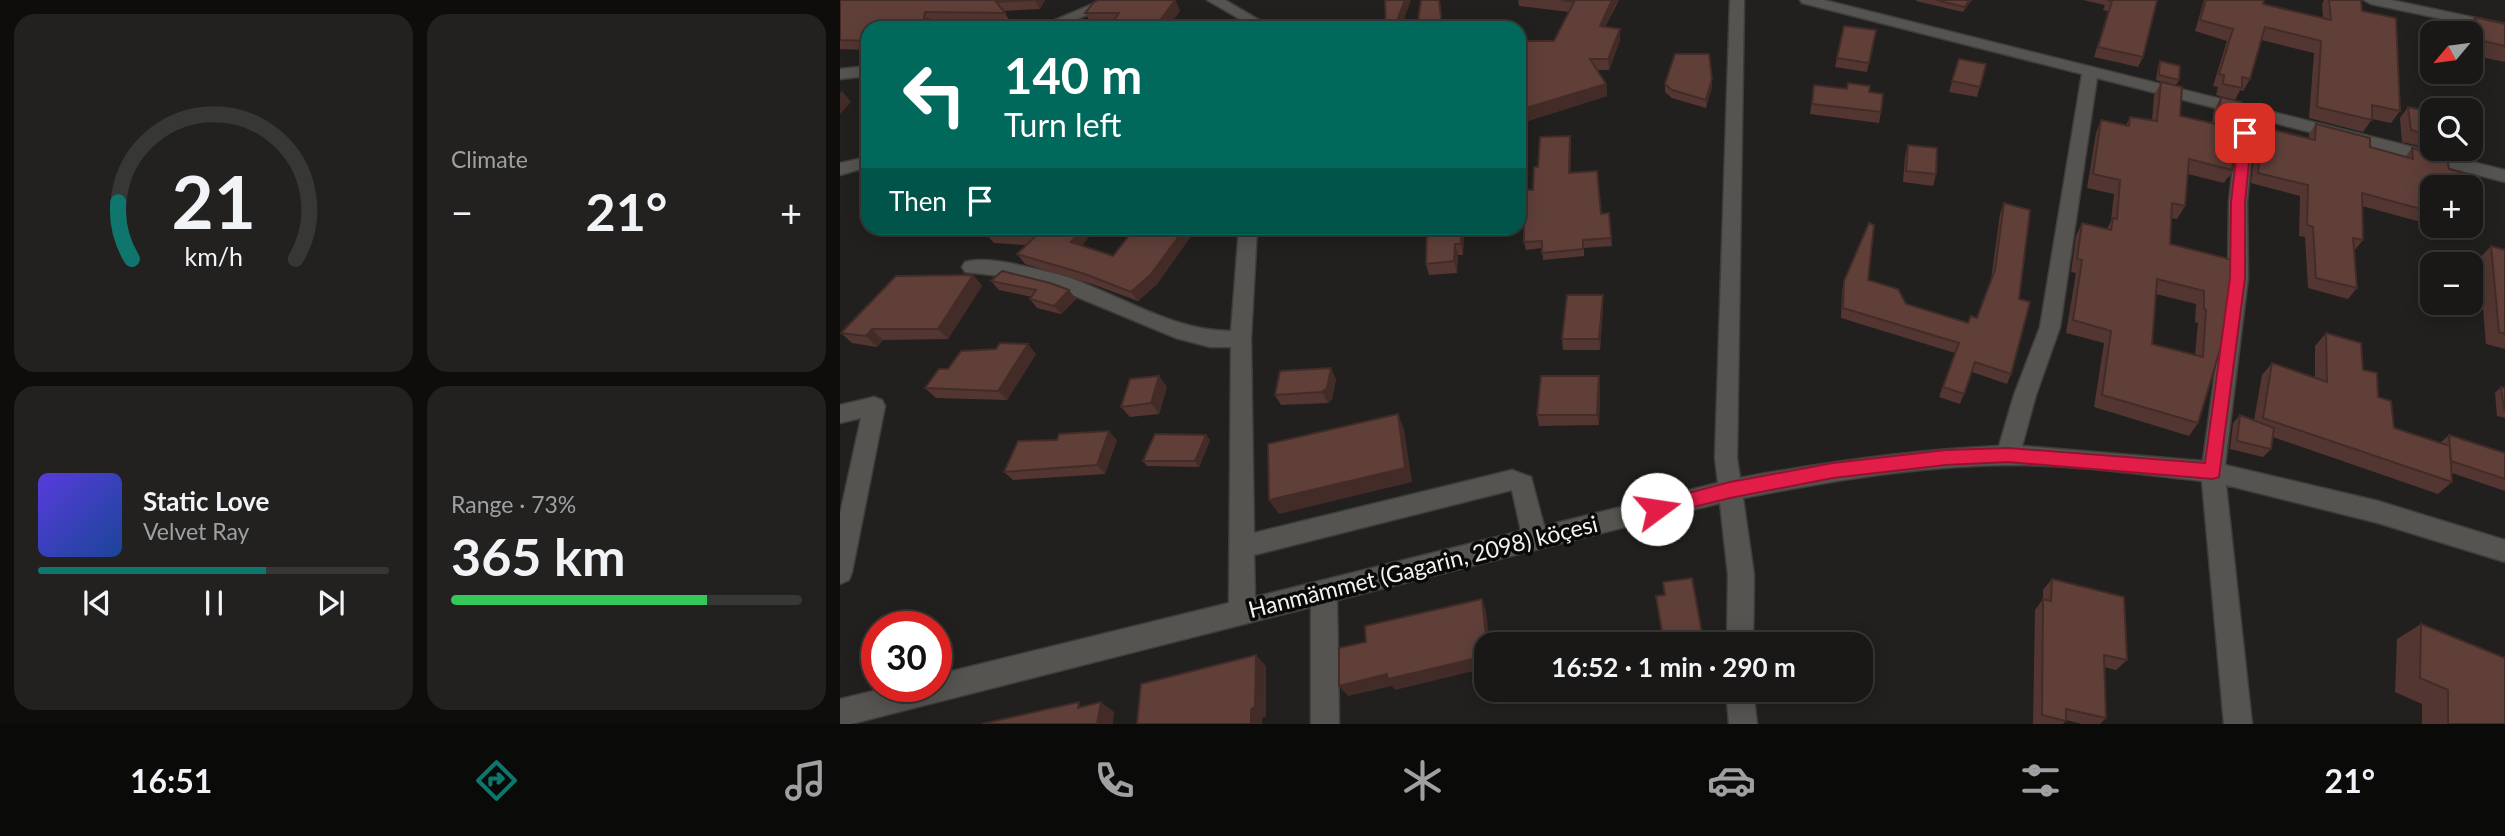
<!DOCTYPE html>
<html lang="en">
<head>
<meta charset="utf-8">
<style>
	:root { --surface:#191816; --page:#22211f; --text:#f1f3f6; --muted:#9fa0a1; --line:#373735; --accent:#0f766e }
	body { margin:0; font-family:Lato,sans-serif; background:var(--page); color:var(--text); height:100vh; display:flex; flex-direction:column; font-size:26px; white-space:nowrap }
	* { box-sizing:border-box; margin:0 }
	p { font-size:23px; color:var(--muted) }
	.icon { flex:none; width:38px; height:38px; fill:none; stroke:currentColor; stroke-width:2; stroke-linecap:round; stroke-linejoin:round }
	.map { position:relative; flex:1; overflow:hidden }
	.drawer { display:flex; flex-direction:column; gap:14px; padding:14px; background:#0e0d0c; width:840px }
	.drawer>* { flex:none }
	.top-card { position:absolute; left:21px; top:21px; width:665px; height:214px; border-radius:21px; box-shadow:0 4px 18px #0003,0 0 0 2px var(--line); background:#00695c; color:#fff; overflow:hidden }
	.needle { width:46px; rotate:241deg }
	.buttons { position:absolute; left:1580px; top:21px; display:grid; gap:14px }
	.buttons a { display:grid; place-items:center; width:63px; height:63px; border-radius:14px; background:var(--surface); box-shadow:0 4px 18px #0003,0 0 0 2px var(--line); font-size:35px }
	.speed { position:absolute; left:21px; top:611px; display:flex; gap:14px; font-size:35px; font-weight:700; text-align:center }
	.speed>* { display:grid; place-content:center; width:91px; height:91px; border-radius:50%; background:var(--surface); box-shadow:0 4px 18px #0003,0 0 0 2px var(--line); line-height:1 }
	.speed .limit { border:10px solid #d22; background:#fff; color:#111 }
	.pin { position:absolute; display:grid; place-items:center; width:60px; height:60px; color:#fff; margin:-30px; border-radius:14px; box-shadow:0 4px 10px #0006 }
	.me { position:absolute; width:77px; margin:-38px; rotate:76deg; stroke-linejoin:round; filter:drop-shadow(0 0 5px #0008) }
	.turn { display:flex; align-items:center; gap:24px; height:147px; padding:0 28px; font-size:32px }
	.turn .icon { width:91px; height:91px; stroke-width:2.5 }
	.turn b { display:block; font-size:49px; line-height:60px }
	.then { display:flex; align-items:center; height:66px; padding:0 28px; background:#0003; gap:14px; font-size:26px }
	.big { font-size:52px; font-weight:700; line-height:1.1 }
	.drawer .tile { flex:1; display:flex; flex-direction:column; justify-content:center; gap:10px; min-width:0; padding:0 24px; border-radius:21px; background:var(--page) }
	.drawer .dial { align-items:center; gap:0 }
	.dial svg { height:182px; overflow:visible; fill:none; stroke:var(--line); stroke-width:7; stroke-linecap:round; text-anchor:middle }
	.dial text { fill:var(--text); stroke:none }
	.song { display:flex; align-items:center; gap:21px }
	.cover { width:84px; height:84px; border-radius:10px; background:linear-gradient(135deg,hsl(250 70% 55%),hsl(220 70% 35%)) }
	.played { height:7px; border-radius:4px; background:linear-gradient(90deg,var(--accent) 65%,var(--line) 65%) }
	.keys { display:flex; justify-content:space-around; direction:ltr }
	.heat { display:flex; justify-content:space-between; align-items:center; font-size:38px; direction:ltr }
	.charge { height:10px; border-radius:5px; background:linear-gradient(90deg,#34c759 73%,var(--line) 0) }
	.drawer .tiles { flex:1; display:grid; gap:14px; grid-template-columns:repeat(2,1fr) }
	.trip { position:absolute; left:634px; top:632px; width:399px; height:70px; border-radius:21px; background:var(--surface); box-shadow:0 4px 18px #0003,0 0 0 2px var(--line); font-weight:700; line-height:70px; text-align:center }
	.tab-bar { display:flex; height:112px; justify-content:space-around; align-items:center; background:#0a0a09; color:var(--muted) }
	.tab-bar .icon { width:49px; height:49px }
	.tab-bar .on { color:var(--accent) }
	.tab-bar b { font-size:32px; color:var(--text) }
	main { display:flex; flex:1; min-height:0 }
	.map>svg:first-child { display:block }
	.lines { fill:none; stroke-linecap:round; stroke-linejoin:round }
	.minor-casing { stroke:#3e3d3b; stroke-width:3 }
	.minor { fill:#555451; fill-rule:evenodd }
	.wall { fill:#533631; fill-rule:evenodd }
	.shaded-wall { fill:#432c28 }
	.building { fill:#603f39; stroke:#432c28; stroke-width:2; fill-rule:evenodd }
	.route { fill:#e11d48; stroke:#92132f; stroke-width:2 }
	.labels { text-anchor:middle; stroke-width:7; stroke-linejoin:round; paint-order:stroke }
	.street-label { font-size:23px; fill:#f3f3f1; stroke:#0a0a09 }
</style>
</head>
<body>
<main>
<section class="drawer">
<div class="tiles">
<div class="tile dial"><svg viewBox="0 0 100 80">
<path d="M14 69A42 42 0 1 1 86 69"/>
<path d="M14 69A42 42 0 0 1 8 44" stroke="#0f766e"/>
<text x="50" y="56" font-size="32" font-weight="700">21</text>
<text x="50" y="72" font-size="11">km/h</text>
</svg></div>
<div class="tile"><p>Climate</p>
<div class="heat"><a>−</a><b class="big">21°</b><a>+</a></div>
</div>
<div class="tile">
<div class="song"><i class="cover"></i><div><b>Static Love</b><p>Velvet Ray</p></div></div>
<div class="played"></div>
<div class="keys"><svg class="icon" aria-label="previous" viewBox="0 0 24 24"><path d="M18 5L8 12l10 7zM5 5v14"/></svg><svg class="icon" aria-label="pause" viewBox="0 0 24 24"><path d="M8 5v14M16 5v14"/></svg><svg class="icon" aria-label="next" viewBox="0 0 24 24"><path d="M6 5l10 7-10 7zM19 5v14"/></svg></div>
</div>
<div class="tile"><p>Range · 73%</p><b class="big">365 km</b><div class="charge"></div></div>
</div>
</section>
<div class="map">
<svg width="1665" height="724" viewBox="0 0 1665 724">
	<rect width="100%" height="100%" fill="#21201e"/>
	<g class="lines">
		<!-- minor casing -->
		<g class="minor-casing">
			<g id="minor">
				<path d="M262,0H282L216,28H196Z"/>
				<path d="M367,0H385L433,28H415Z"/>
				<path d="M890,0H904L897,458L900,478C986,462 1072,450 1159,446L1174,395L1200,327L1242,74L962,3L960,0H984L1665,170V182L1415,118L1407,202L1408,278L1385,465L1538,501L1665,540V562L1538,523L1386,485L1412,724H1384L1362,481C1298,474 1231,464 1166,465C1078,466 990,481 903,498L914,575L913,644H887L888,575L880,503L497,600L499,724H471V607L11,724H0V699L54,686H96V675L389,603L391,347H370L336,338L218,289L170,277L125,272L122,267L125,262C142,257 166,262 183,266C199,270 215,273 230,278C283,297 334,331 391,331L399,228H417L411,339L414,533L672,470L691,477L704,526L878,483L875,458ZM1257,78L1399,114L1389,202L1388,278L1363,461L1182,446L1196,395L1220,327ZM672,490L681,531L415,597L414,555Z"/>
				<path d="M1524,0H1551L1665,24V32L1531,4Z"/>
				<path d="M28,66V76L0,79V69Z"/>
				<path d="M28,157V167L0,175V163Z"/>
				<path d="M34,397L42,400L45,406L12,572L9,580L0,584V514L21,418L0,423V405Z"/>
				<path d="M886,690H913L917,724H889Z"/>
			</g>
		</g>
		<!-- minor -->
		<use href="#minor" class="minor"/>
	</g>
	<!-- wall -->
	<g class="wall">
		<path d="M0,0H205L200,9L163,11L171,22L97,21L28,28V50L0,49Z"/>
		<path d="M335,0L340,11L327,28H271L270,26L271,23H251L245,13Z"/>
		<path d="M678,0H779L765,27L780,29V40L769,70H757L766,84L767,96L688,121L679,122V45L714,41L729,12L679,6Z"/>
		<path d="M1076,0H1132L1123,12L1076,1Z"/>
		<path d="M1243,0H1317L1303,57L1298,67L1254,57L1268,11L1263,10L1265,5Z"/>
		<path d="M1364,0H1424L1423,4L1483,18L1482,4L1484,0H1489L1522,11L1560,111L1551,123L1532,119L1523,132L1469,118L1474,53L1421,40L1410,79L1403,91L1400,90L1395,100L1376,95L1378,87L1373,86L1387,41L1355,31Z"/>
		<path d="M1635,17L1665,24V62L1631,55V33H1625L1624,31Z"/>
		<path d="M1036,30L1027,72L995,67L997,58Z"/>
		<path d="M1119,59L1146,64L1137,97L1109,92Z"/>
		<path d="M1320,61L1339,80L1336,85L1316,80L1318,67Z"/>
		<path d="M1321,82L1340,116L1372,123L1374,110L1381,97L1397,164L1389,177H1388L1384,183L1348,174L1345,206L1337,219L1331,218L1330,244L1393,260L1358,423L1349,436L1254,407L1264,343L1226,333L1236,273L1231,272L1236,236L1242,223L1267,229L1271,221L1274,194L1247,188L1256,133L1261,120L1286,125L1290,117L1312,120L1314,95ZM1316,294L1356,304L1355,322L1358,323L1355,355L1312,344Z"/>
		<path d="M825,84L872,87L866,108L832,98L825,92Z"/>
		<path d="M974,85L1029,92L1041,112L1039,123L970,114Z"/>
		<path d="M1568,107L1592,112V149H1598L1597,150L1562,142L1560,118Z"/>
		<path d="M1476,124L1530,147L1565,157L1572,148L1592,187V225L1522,206L1523,240L1514,251L1517,288L1508,299L1468,288L1465,237L1459,236L1460,196L1411,183L1416,138L1422,127L1469,138V134Z"/>
		<path d="M730,136L731,144L730,173L761,214L769,213L772,246L744,248V256L703,260L702,248L686,250L684,242L693,190L698,167Z"/>
		<path d="M1068,145L1096,174L1093,186L1063,182L1065,156Z"/>
		<path d="M1164,203L1179,299L1171,374L1167,384L1132,372L1120,404L1099,397L1115,353L1001,318L1002,291L1004,281L1028,280L1066,304L1128,323L1137,318L1151,280L1160,214Z"/>
		<path d="M1594,226H1628L1621,233Z"/>
		<path d="M151,228L243,246L273,256L356,229L317,284L298,301L252,284L185,264L177,254L186,245L154,243L146,234Z"/>
		<path d="M624,228L623,255H618L617,273L589,275L586,264Z"/>
		<path d="M1651,246L1665,250V349L1646,344L1639,259Z"/>
		<path d="M133,275L142,286L108,339L43,340L37,347L12,343L1,333Z"/>
		<path d="M151,281L236,299L221,314L197,308L190,299L192,297L159,290Z"/>
		<path d="M763,306L760,350H723L722,339Z"/>
		<path d="M1486,333L1523,370L1554,428L1600,443L1609,435L1665,453V491L1612,473V482L1598,494L1433,437L1431,449L1423,457L1390,449L1393,423L1400,415L1414,420L1422,375L1432,363L1475,378V346Z"/>
		<path d="M196,354L167,400L96,398L85,388L108,369Z"/>
		<path d="M496,379L492,399L488,403L441,405L435,395Z"/>
		<path d="M327,387L319,414L290,417L281,407Z"/>
		<path d="M760,387L759,425L699,426L697,415Z"/>
		<path d="M1661,387L1665,388V418L1657,416L1655,393Z"/>
		<path d="M366,435L370,440L359,467L307,466L303,461Z"/>
		<path d="M277,440L265,474L173,480L164,472Z"/>
		<path d="M1212,579L1287,660L1276,670L1264,667L1266,718L1260,724H1242L1226,720L1223,724H1193L1195,610L1203,599V590Z"/>
		<path d="M823,582L864,644H823L817,605L816,596L824,595Z"/>
		<path d="M1581,624L1665,724H1582V704L1555,692L1557,639Z"/>
	</g>
	<!-- shaded-wall -->
	<g class="shaded-wall">
		<path d="M194,0H205L200,9Z"/>
		<path d="M335,0L340,11L327,28H317L316,26Z"/>
		<path d="M565,0H571L561,28H554Z"/>
		<path d="M599,0H600L603,28H602Z"/>
		<path d="M772,0H779L775,5L760,38V26Z"/>
		<path d="M1129,0H1132L1123,12L1125,7Z"/>
		<path d="M780,29V40L769,70L768,59Z"/>
		<path d="M872,79V87L866,108V100Z"/>
		<path d="M766,84L767,96L688,121L679,122V110Z"/>
		<path d="M2,91L11,102L0,114V93Z"/>
		<path d="M730,136L731,144L730,181L729,173Z"/>
		<path d="M242,228H255L238,252L231,242Z"/>
		<path d="M345,228H355L356,229L317,284L298,301L291,292Z"/>
		<path d="M621,228H624L623,255L621,244Z"/>
		<path d="M615,244L618,255L617,273L614,261Z"/>
		<path d="M133,275L142,286L108,339L98,329Z"/>
		<path d="M229,290L236,299L221,314L214,306Z"/>
		<path d="M763,295V306L760,350L759,339Z"/>
		<path d="M32,329L43,340L37,347L26,336Z"/>
		<path d="M188,344L196,354L167,400L158,391Z"/>
		<path d="M491,368L496,379L492,399L488,403L482,392Z"/>
		<path d="M319,376L327,387L319,414L311,403Z"/>
		<path d="M759,376L760,387L759,425L757,415Z"/>
		<path d="M558,414L564,429L572,482L439,514L429,500Z"/>
		<path d="M269,431L277,440L265,474L257,465Z"/>
		<path d="M366,435L370,440L359,467L355,461Z"/>
		<path d="M642,599L646,611L650,644H647Z"/>
		<path d="M416,655L426,666V717L422,718V724H411Z"/>
		<path d="M646,656V668L555,690L552,686L508,696L499,686L547,674Z"/>
		<path d="M261,702L274,712L273,724H257Z"/>
	</g>
	<!-- building -->
	<g class="building">
		<path d="M0,0H194L156,2L165,13L85,12L84,18L122,28H28V41L0,40Z"/>
		<path d="M259,0H335L316,26H270L279,13H245L254,2Z"/>
		<path d="M545,0H565L554,28H546Z"/>
		<path d="M581,0H599L602,27L635,22L637,28H577Z"/>
		<path d="M721,0H772L760,26L780,29L768,59H750L766,84L679,110V45H683L684,41H714L734,2Z"/>
		<path d="M1096,0H1129L1125,7Z"/>
		<path d="M1267,0H1317L1303,57L1258,47L1272,1Z"/>
		<path d="M1366,0H1424L1423,4L1491,20L1489,0H1521L1522,11L1556,18L1560,111L1532,105V120L1477,107L1481,41L1425,27L1410,79L1402,77V88L1383,84L1384,75L1379,74L1393,29L1360,20Z"/>
		<path d="M1635,17L1665,24V46L1639,40Z"/>
		<path d="M1004,26L1036,30L1029,63L997,58Z"/>
		<path d="M835,54H869L872,79L866,100L832,90L825,84Z"/>
		<path d="M1119,59L1146,64L1140,87L1112,81Z"/>
		<path d="M1320,61L1340,66L1339,80L1319,75Z"/>
		<path d="M1321,82L1342,87L1340,116L1376,124L1381,97L1401,102L1397,164L1393,163L1392,170L1349,159L1345,206L1332,203L1330,244L1393,260L1385,333L1358,423L1262,395L1271,331L1233,320L1242,260L1237,259L1242,223L1271,230L1273,218L1277,219L1280,180L1253,174L1261,120L1289,126L1290,117L1317,121ZM1317,279L1364,291V309L1366,310L1363,357L1312,344Z"/>
		<path d="M1008,83L1030,86L1029,92L1043,94L1041,112L972,104L974,85L1007,89Z"/>
		<path d="M1568,107L1592,112V136L1571,130Z"/>
		<path d="M1476,124L1530,138V147L1573,159L1572,148L1607,157L1609,169L1627,174L1628,187H1592V212L1522,193L1523,240L1513,238L1517,288L1476,278L1473,227L1467,225L1468,185L1418,173L1422,127L1475,140Z"/>
		<path d="M730,136L729,173L757,171L761,214L769,213L771,238L743,240V249L702,253V241L684,242V190H693L694,167H698L700,137Z"/>
		<path d="M1068,145L1097,148L1096,174L1066,171Z"/>
		<path d="M1164,203L1190,210L1179,299L1190,302L1171,374L1135,362L1124,394L1103,387L1119,343L1003,308L1004,281L1029,223L1034,225L1028,280L1058,289L1066,304L1128,323L1131,316L1137,318L1155,270Z"/>
		<path d="M151,228H242L231,242L273,256L295,228H345L311,274L291,292L245,274L177,254L196,236L146,234Z"/>
		<path d="M587,228H621V244H615L614,261L586,264Z"/>
		<path d="M1651,246L1665,250V334L1659,332Z"/>
		<path d="M162,271L210,283L229,290L214,306L190,299L196,290L151,281Z"/>
		<path d="M133,275L98,329H32L26,336L1,333L56,276Z"/>
		<path d="M727,295H763L759,339H722Z"/>
		<path d="M1486,333L1521,343L1523,370L1537,373L1538,397L1551,401L1554,428L1610,446L1612,482L1423,418L1432,363L1487,382Z"/>
		<path d="M160,343L188,344L158,391L85,388L99,369H108L121,351L156,349Z"/>
		<path d="M491,368L487,388L482,392L435,395L440,371Z"/>
		<path d="M319,376L311,403L281,407L290,379Z"/>
		<path d="M701,376H759L757,415H697Z"/>
		<path d="M1661,387L1665,388V411L1664,410Z"/>
		<path d="M558,414L565,468L429,500L428,444Z"/>
		<path d="M1400,415L1434,428L1431,449L1397,441Z"/>
		<path d="M269,431L257,465L164,472L178,441L217,440L219,434Z"/>
		<path d="M315,434L366,435L355,461H303Z"/>
		<path d="M1609,435L1665,453V479L1611,461Z"/>
		<path d="M852,578L864,644H824L816,596L825,595L823,582Z"/>
		<path d="M1212,579L1284,597L1287,660L1264,655L1266,718L1226,709V721L1202,715L1203,599L1211,601Z"/>
		<path d="M642,599L647,644H646V656L548,679L547,674L499,686V648L526,642L525,626Z"/>
		<path d="M1581,624L1665,658V724H1608V690L1580,678Z"/>
		<path d="M416,655L415,707L411,709V724H297L301,684Z"/>
		<path d="M239,702L238,708L261,702L257,724H142Z"/>
	</g>
	<!-- route -->
	<path class="route" d="M1405,129L1412,133L1405,202V278L1379,477L1373,479L1168,462L1106,465L993,478L890,498L817,516L810,514L808,509L810,503L890,482L993,463L1106,450L1168,448L1365,463L1390,278L1391,202L1399,133Z"/>
	<g class="labels">
		<!-- street labels -->
		<g class="street-label">
			<text transform="translate(583 567) rotate(-14)" y="8">Hanmämmet (Gagarin, 2098) köçesi</text>
		</g>
	</g>
</svg>
<div class="buttons">
<a><svg class="needle" viewBox="-14 -14 28 28"><path d="M0-13l5 13h-10z" fill="#e53935"/><path d="M0 13l5-13h-10z" fill="#9fa0a1"/></svg></a>
<a><svg class="icon" aria-label="search" viewBox="0 0 24 24"><circle cx="10" cy="10" r="6"/><path d="M15 15l6 6"/></svg></a>
<a>+</a>
<a>−</a>
</div>
<div class="speed"><div class="limit">30</div></div>
<div class="pin" style="left:1405px;top:133px;background:#d93025"><svg class="icon" aria-label="arrive" viewBox="0 0 24 24"><path d="M6 21V4h12l-3 4 3 4H6"/></svg></div>
<svg class="me" style="left:817px;top:509px" viewBox="-20 -20 40 40"><circle r="19" fill="#fff"/><path d="M0-13L10 11 0 6-10 11z" fill="#e11d48"/></svg>
<div class="trip">16:52 · 1 min · 290 m</div>
<div class="top-card">
<div class="turn"><svg class="icon" aria-label="left" viewBox="0 0 24 24"><path d="M17 20v-9H6M10 6l-5 5 5 5"/></svg><div><b>140 m</b>Turn left</div></div>
<div class="then">Then<svg class="icon" aria-label="arrive" viewBox="0 0 24 24"><path d="M6 21V4h12l-3 4 3 4H6"/></svg></div>
</div>
</div>
</main>
<nav class="tab-bar">
<b>16:51</b>
<svg class="icon on" aria-label="directions" viewBox="0 0 24 24"><path d="M12 3l9 9-9 9-9-9zM9 14v-3h6M13 9l2 2-2 2"/></svg>
<svg class="icon" aria-label="music" viewBox="0 0 24 24"><path d="M9 18V5l10-2v13"/><circle cx="6" cy="18" r="3"/><circle cx="16" cy="16" r="3"/></svg>
<svg class="icon" aria-label="phone" viewBox="0 0 24 24"><path d="M5 4h4l2 5-3 2q2 4 5 5l2-3 5 2v4C11 20 4 13 5 4z"/></svg>
<svg class="icon" aria-label="climate" viewBox="0 0 24 24"><path d="M12 3v18M4 7l16 10M4 17L20 7"/></svg>
<svg class="icon" aria-label="car" viewBox="0 0 24 24"><path d="M5 17H2v-5l4-1 3-4h7l3 4 3 1v5h-3M9 17h6M6 11h13"/><circle cx="7" cy="17" r="2"/><circle cx="17" cy="17" r="2"/></svg>
<svg class="icon" aria-label="filters" viewBox="0 0 24 24"><path d="M4 7h16M4 17h16"/><circle cx="9" cy="7" r="2"/><circle cx="15" cy="17" r="2"/></svg>
<b>21°</b>
</nav>
</body>
</html>
